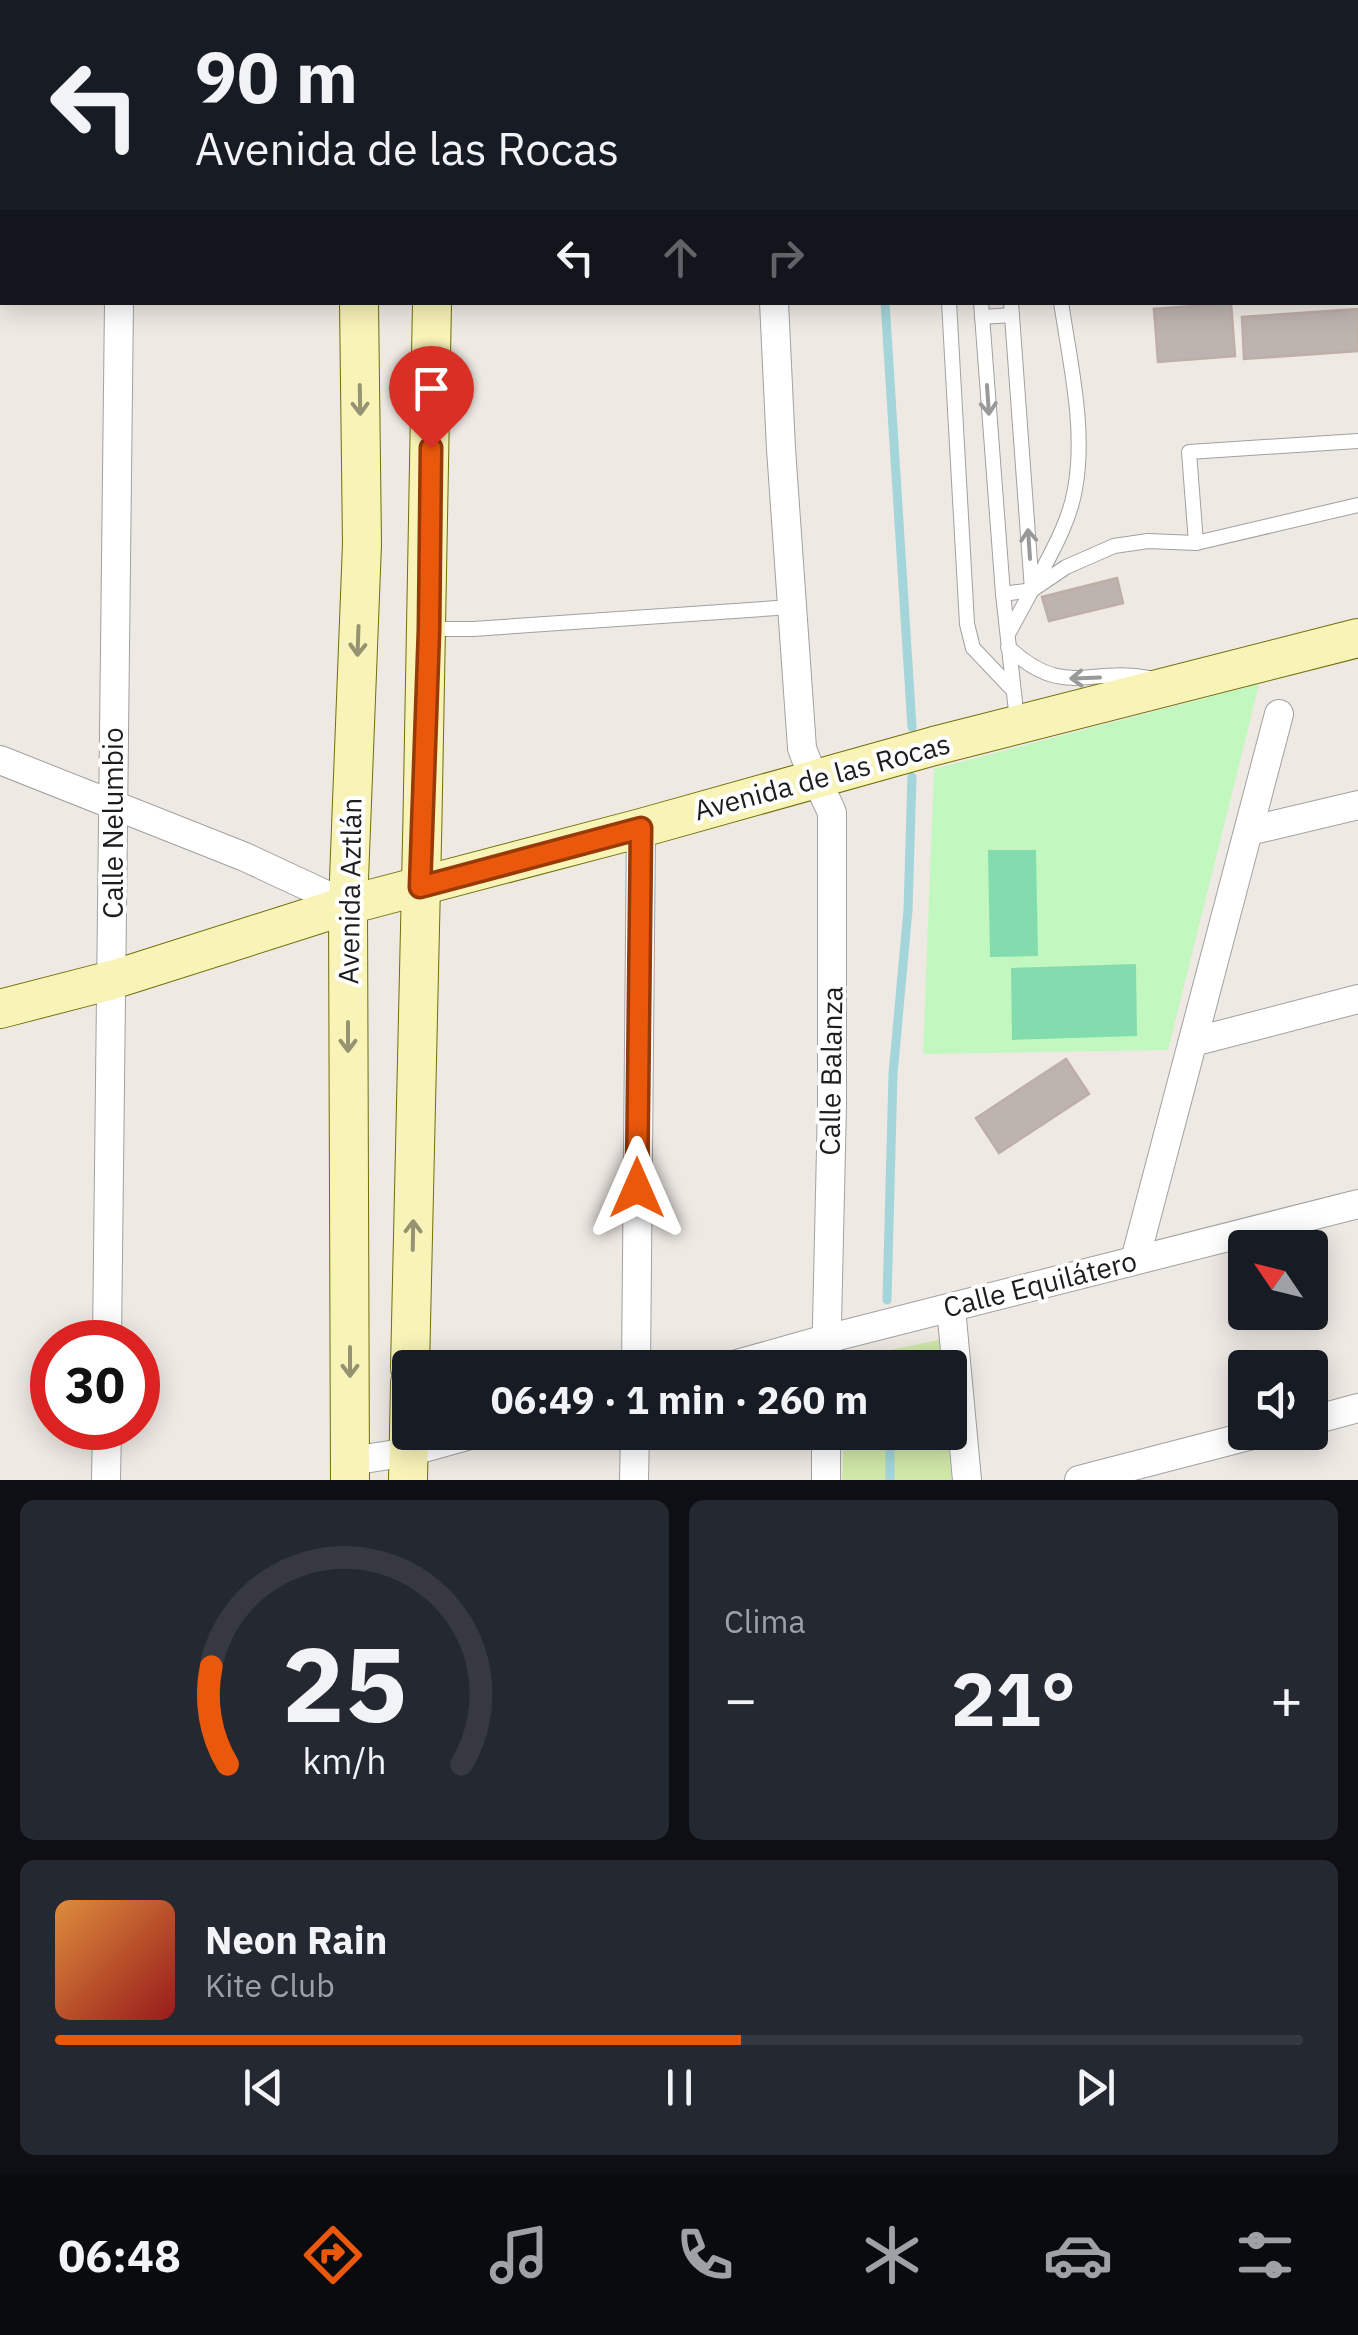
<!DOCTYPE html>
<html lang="es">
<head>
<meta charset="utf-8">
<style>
	:root { --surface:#171b24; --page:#242831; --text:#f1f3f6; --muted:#9ea1a6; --line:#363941; --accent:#ea580c }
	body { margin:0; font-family:"IBM Plex Sans",sans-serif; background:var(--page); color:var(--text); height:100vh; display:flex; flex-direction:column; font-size:38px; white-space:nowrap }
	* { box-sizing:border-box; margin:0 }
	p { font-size:32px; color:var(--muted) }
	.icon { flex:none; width:55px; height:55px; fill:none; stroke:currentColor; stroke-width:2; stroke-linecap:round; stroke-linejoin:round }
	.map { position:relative; height:1480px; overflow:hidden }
	.drawer { display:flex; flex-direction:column; gap:20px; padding:20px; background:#0d0f14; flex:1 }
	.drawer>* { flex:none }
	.guide { position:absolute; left:0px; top:0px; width:1360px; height:305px; box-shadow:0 5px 25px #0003; background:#171b24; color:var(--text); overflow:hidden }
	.needle { width:65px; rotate:305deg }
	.tools { position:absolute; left:1228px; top:1230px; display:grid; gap:20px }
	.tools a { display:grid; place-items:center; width:100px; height:100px; border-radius:10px; background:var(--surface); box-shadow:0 5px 25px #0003; font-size:50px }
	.speed { position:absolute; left:30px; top:1320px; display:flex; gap:20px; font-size:50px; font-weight:700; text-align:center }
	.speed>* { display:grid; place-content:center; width:130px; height:130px; border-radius:50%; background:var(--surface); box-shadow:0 5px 25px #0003; line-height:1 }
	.speed .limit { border:15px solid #d22; background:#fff; color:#111 }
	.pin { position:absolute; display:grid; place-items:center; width:85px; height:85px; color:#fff; margin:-102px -42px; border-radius:50% 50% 50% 0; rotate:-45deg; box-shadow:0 0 10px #0007 }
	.pin .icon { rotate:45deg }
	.me { position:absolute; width:110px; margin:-55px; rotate:0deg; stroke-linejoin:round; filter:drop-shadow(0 0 8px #0008) }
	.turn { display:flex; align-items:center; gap:35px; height:210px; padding:0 30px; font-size:45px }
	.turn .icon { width:130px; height:130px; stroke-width:2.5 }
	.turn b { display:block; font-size:70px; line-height:85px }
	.lanes { display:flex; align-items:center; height:95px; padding:0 30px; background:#0003; justify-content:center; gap:50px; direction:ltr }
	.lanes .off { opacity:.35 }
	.big { font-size:75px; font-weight:700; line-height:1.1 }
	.drawer .widget { flex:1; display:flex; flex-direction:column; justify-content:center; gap:15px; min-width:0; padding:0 35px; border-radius:15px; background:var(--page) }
	.drawer .dial { align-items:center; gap:0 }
	.dial svg { height:260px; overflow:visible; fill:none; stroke:var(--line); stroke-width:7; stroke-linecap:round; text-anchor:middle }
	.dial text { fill:var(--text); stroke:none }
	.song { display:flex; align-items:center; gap:30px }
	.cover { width:120px; height:120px; border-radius:15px; background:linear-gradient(135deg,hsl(30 70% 55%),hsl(0 70% 35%)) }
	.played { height:10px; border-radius:5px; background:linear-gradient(90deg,var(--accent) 55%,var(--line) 55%) }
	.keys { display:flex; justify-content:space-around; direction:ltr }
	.heat { display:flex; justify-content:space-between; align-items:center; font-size:55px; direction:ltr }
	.drawer .tiles { flex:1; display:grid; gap:20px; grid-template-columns:1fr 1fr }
	.widget:last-child { grid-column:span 2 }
	.trip { position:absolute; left:392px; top:1350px; width:575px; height:100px; border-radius:10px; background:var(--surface); box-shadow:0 5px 25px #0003; font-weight:700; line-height:100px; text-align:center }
	.menu { display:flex; height:160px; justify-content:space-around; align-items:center; background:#090b0e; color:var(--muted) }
	.menu .icon { width:70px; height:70px }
	.menu .on { color:var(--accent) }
	.menu b { font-size:45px; color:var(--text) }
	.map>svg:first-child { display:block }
	.grass { fill:#d0e8a9 }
	.park { fill:#c2f8c0 }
	.pitch { fill:#82dcae }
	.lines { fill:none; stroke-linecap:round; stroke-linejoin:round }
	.stream { stroke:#a4d5db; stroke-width:9 }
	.building { fill:#beb4af; stroke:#bfaea6; stroke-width:2.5 }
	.lane-casing { stroke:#a1a1a1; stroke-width:16 }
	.street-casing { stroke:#a1a1a1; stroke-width:30 }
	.secondary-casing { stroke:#716f07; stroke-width:40 }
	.lane { stroke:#fff; stroke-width:14 }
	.street { stroke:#fff; stroke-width:28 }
	.secondary { stroke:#f8f3b7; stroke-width:38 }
	.oneway { stroke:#959372 }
	.oneway2 { stroke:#999 }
	.route-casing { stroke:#983908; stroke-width:25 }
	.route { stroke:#ea580c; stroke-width:18 }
	.labels { text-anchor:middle; stroke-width:8; stroke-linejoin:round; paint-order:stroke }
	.street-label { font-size:28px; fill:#1d1d1d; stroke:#fff }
</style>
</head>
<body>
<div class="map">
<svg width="1358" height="1480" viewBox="0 0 1358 1480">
	<rect width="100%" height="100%" fill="#eee9e3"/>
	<!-- grass -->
	<g class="grass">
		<path d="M939,1340L941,1367H847V1359Z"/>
		<path d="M844,1433H947L952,1480H842Z"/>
	</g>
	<!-- park -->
	<path class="park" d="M1259,684L1168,1050L923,1054L934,769Z"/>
	<!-- pitch -->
	<g class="pitch">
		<path d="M988,850H1036L1038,956L990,957Z"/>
		<path d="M1136,964L1137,1036L1012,1040L1011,968Z"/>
	</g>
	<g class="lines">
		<!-- stream -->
		<g class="stream">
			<path d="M867,0V2"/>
			<path d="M885,302L912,727"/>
			<path d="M887,1300L893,1074L908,910L912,777"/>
			<path d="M890,1368V1363"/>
			<path d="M890,1480V1432"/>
		</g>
	</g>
	<!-- building -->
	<g class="building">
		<path d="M1231,303L1235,356L1158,362L1154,309Z"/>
		<path d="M1358,309V351L1244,359L1242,317Z"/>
		<path d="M1117,578L1123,603L1049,621L1042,597Z"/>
		<path d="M1066,1059L1089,1094L999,1153L976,1118Z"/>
	</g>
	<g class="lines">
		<!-- lane casing -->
		<g class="lane-casing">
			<g id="lane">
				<path d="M931,0V2"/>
				<path d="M957,0V2"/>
				<path d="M987,0V2"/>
				<path d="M949,302L967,624L973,648L1012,689"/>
				<path d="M981,302L1003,594L1017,720"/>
				<path d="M982,317L1012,315"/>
				<path d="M1196,543L1189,452L1358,441"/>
				<path d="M1032,590L1066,567L1114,546L1148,541L1196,543L1358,505"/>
				<path d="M1003,594L1032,590C1048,558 1069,525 1075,489C1086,429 1070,363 1061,302"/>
				<path d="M429,629H473L792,607"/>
				<path d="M1008,634L1032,590L1011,302"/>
				<path d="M1008,647C1064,700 1089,666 1150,678"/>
			</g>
		</g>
		<!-- street casing -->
		<g class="street-casing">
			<g id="street">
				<path d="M760,0V2"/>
				<path d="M125,2V0"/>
				<path d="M0,199H2"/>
				<path d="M774,302L781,449L802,748C809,771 823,790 832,813V1105L826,1368"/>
				<path d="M0,760L245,857L348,905"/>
				<path d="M1249,831L1358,805"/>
				<path d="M1193,1042L1358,999"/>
				<path d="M1135,1260L1279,714"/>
				<path d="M951,1308L967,1480"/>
				<path d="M107,1342L119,302"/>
				<path d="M636,1368L641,828"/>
				<path d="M723,1368L826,1339L1358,1204"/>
				<path d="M1310,1421L1358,1408"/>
				<path d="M351,1461L409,1452L481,1432"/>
				<path d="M106,1480L107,1428"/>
				<path d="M634,1480L635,1432"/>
				<path d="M826,1480V1432"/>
				<path d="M1079,1480L1264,1432"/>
			</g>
		</g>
		<!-- secondary casing -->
		<g class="secondary-casing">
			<g id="secondary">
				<path d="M362,2V0"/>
				<path d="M436,2V0"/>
				<path d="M0,1009L112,980L348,905L641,828L934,746L1358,638"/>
				<path d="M410,1368C417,1012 428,658 432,302"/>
				<path d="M350,1480L348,905L362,544L359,302"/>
				<path d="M408,1480L410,1383"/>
			</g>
		</g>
		<!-- lane -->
		<use href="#lane" class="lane"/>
		<!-- street -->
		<use href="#street" class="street"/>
		<!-- secondary -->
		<use href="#secondary" class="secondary"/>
	</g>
	<!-- one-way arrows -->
	<defs><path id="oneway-shaft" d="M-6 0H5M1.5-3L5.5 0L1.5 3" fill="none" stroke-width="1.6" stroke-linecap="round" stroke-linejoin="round" transform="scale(2.5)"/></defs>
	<g class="oneway">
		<use href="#oneway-shaft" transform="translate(360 400) rotate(89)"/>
		<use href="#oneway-shaft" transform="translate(358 641) rotate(92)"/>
		<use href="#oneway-shaft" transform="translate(348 1037) rotate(90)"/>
		<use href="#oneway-shaft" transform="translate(413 1235) rotate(-89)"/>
		<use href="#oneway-shaft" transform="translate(350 1362) rotate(90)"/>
	</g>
	<g class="oneway2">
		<use href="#oneway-shaft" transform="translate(988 400) rotate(86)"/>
		<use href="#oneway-shaft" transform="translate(1029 544) rotate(-94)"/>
		<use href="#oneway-shaft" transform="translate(1085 678) rotate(178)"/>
	</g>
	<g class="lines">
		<!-- route casing -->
		<g class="route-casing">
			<path id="route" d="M431,448L429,630L420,887L641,828L637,1188"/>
		</g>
		<!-- route -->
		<use href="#route" class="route"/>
	</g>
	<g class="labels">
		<!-- street labels -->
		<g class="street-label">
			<text transform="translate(822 777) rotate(-15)" y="10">Avenida de las Rocas</text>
			<text transform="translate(113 823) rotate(-90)" y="10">Calle Nelumbio</text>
			<text transform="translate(350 891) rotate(-89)" y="10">Avenida Aztlán</text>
			<text transform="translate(831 1071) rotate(-89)" y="10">Calle Balanza</text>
			<text transform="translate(1040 1284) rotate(-14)" y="10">Calle Equilátero</text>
		</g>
	</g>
</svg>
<div class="tools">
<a><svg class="needle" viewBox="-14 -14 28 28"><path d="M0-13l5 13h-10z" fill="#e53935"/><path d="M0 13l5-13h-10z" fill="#9ea1a6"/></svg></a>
<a><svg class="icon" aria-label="sound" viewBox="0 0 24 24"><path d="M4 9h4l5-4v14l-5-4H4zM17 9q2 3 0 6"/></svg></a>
</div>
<div class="speed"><div class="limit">30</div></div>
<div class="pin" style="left:431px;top:448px;background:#d93025"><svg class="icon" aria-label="arrive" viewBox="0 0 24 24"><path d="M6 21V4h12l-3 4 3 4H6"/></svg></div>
<svg class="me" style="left:637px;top:1188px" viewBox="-20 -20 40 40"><path d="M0-17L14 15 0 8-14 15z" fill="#ea580c" stroke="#fff" stroke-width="4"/></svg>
<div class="trip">06:49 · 1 min · 260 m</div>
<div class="guide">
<div class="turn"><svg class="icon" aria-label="left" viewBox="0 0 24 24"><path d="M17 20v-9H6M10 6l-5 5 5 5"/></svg><div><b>90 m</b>Avenida de las Rocas</div></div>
<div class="lanes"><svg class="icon" aria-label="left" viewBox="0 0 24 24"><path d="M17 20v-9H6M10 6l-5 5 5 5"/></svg><svg class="icon off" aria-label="ahead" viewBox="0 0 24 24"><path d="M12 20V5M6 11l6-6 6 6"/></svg><svg class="icon off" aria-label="right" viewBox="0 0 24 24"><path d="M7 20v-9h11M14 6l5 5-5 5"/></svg></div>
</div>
</div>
<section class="drawer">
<div class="tiles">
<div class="widget dial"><svg viewBox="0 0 100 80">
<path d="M14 69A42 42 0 1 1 86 69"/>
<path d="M14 69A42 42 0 0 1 9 39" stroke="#ea580c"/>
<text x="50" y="56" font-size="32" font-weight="700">25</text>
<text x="50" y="72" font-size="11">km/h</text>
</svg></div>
<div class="widget"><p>Clima</p>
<div class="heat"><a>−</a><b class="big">21°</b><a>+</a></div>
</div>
<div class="widget">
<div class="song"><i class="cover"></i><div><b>Neon Rain</b><p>Kite Club</p></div></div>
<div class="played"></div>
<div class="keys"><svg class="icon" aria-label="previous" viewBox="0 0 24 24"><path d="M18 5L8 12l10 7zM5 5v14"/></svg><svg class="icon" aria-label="pause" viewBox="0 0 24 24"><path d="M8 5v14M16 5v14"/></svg><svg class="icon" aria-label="next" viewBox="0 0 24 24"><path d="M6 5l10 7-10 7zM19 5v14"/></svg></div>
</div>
</div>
</section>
<nav class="menu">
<b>06:48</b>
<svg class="icon on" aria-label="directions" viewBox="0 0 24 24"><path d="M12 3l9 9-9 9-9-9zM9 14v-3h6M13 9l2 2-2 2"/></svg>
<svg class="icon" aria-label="music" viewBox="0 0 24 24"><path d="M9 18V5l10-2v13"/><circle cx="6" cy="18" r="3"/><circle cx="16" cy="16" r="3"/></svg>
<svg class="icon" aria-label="phone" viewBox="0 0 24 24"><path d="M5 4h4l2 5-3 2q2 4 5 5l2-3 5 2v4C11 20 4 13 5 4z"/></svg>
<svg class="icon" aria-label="climate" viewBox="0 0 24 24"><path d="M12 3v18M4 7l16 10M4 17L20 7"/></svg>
<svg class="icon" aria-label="car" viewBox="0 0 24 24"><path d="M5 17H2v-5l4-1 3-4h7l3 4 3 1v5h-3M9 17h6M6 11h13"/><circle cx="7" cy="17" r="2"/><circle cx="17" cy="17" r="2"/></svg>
<svg class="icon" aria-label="filters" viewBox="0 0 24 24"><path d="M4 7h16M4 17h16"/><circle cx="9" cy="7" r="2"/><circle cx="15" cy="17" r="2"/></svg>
</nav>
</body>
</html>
